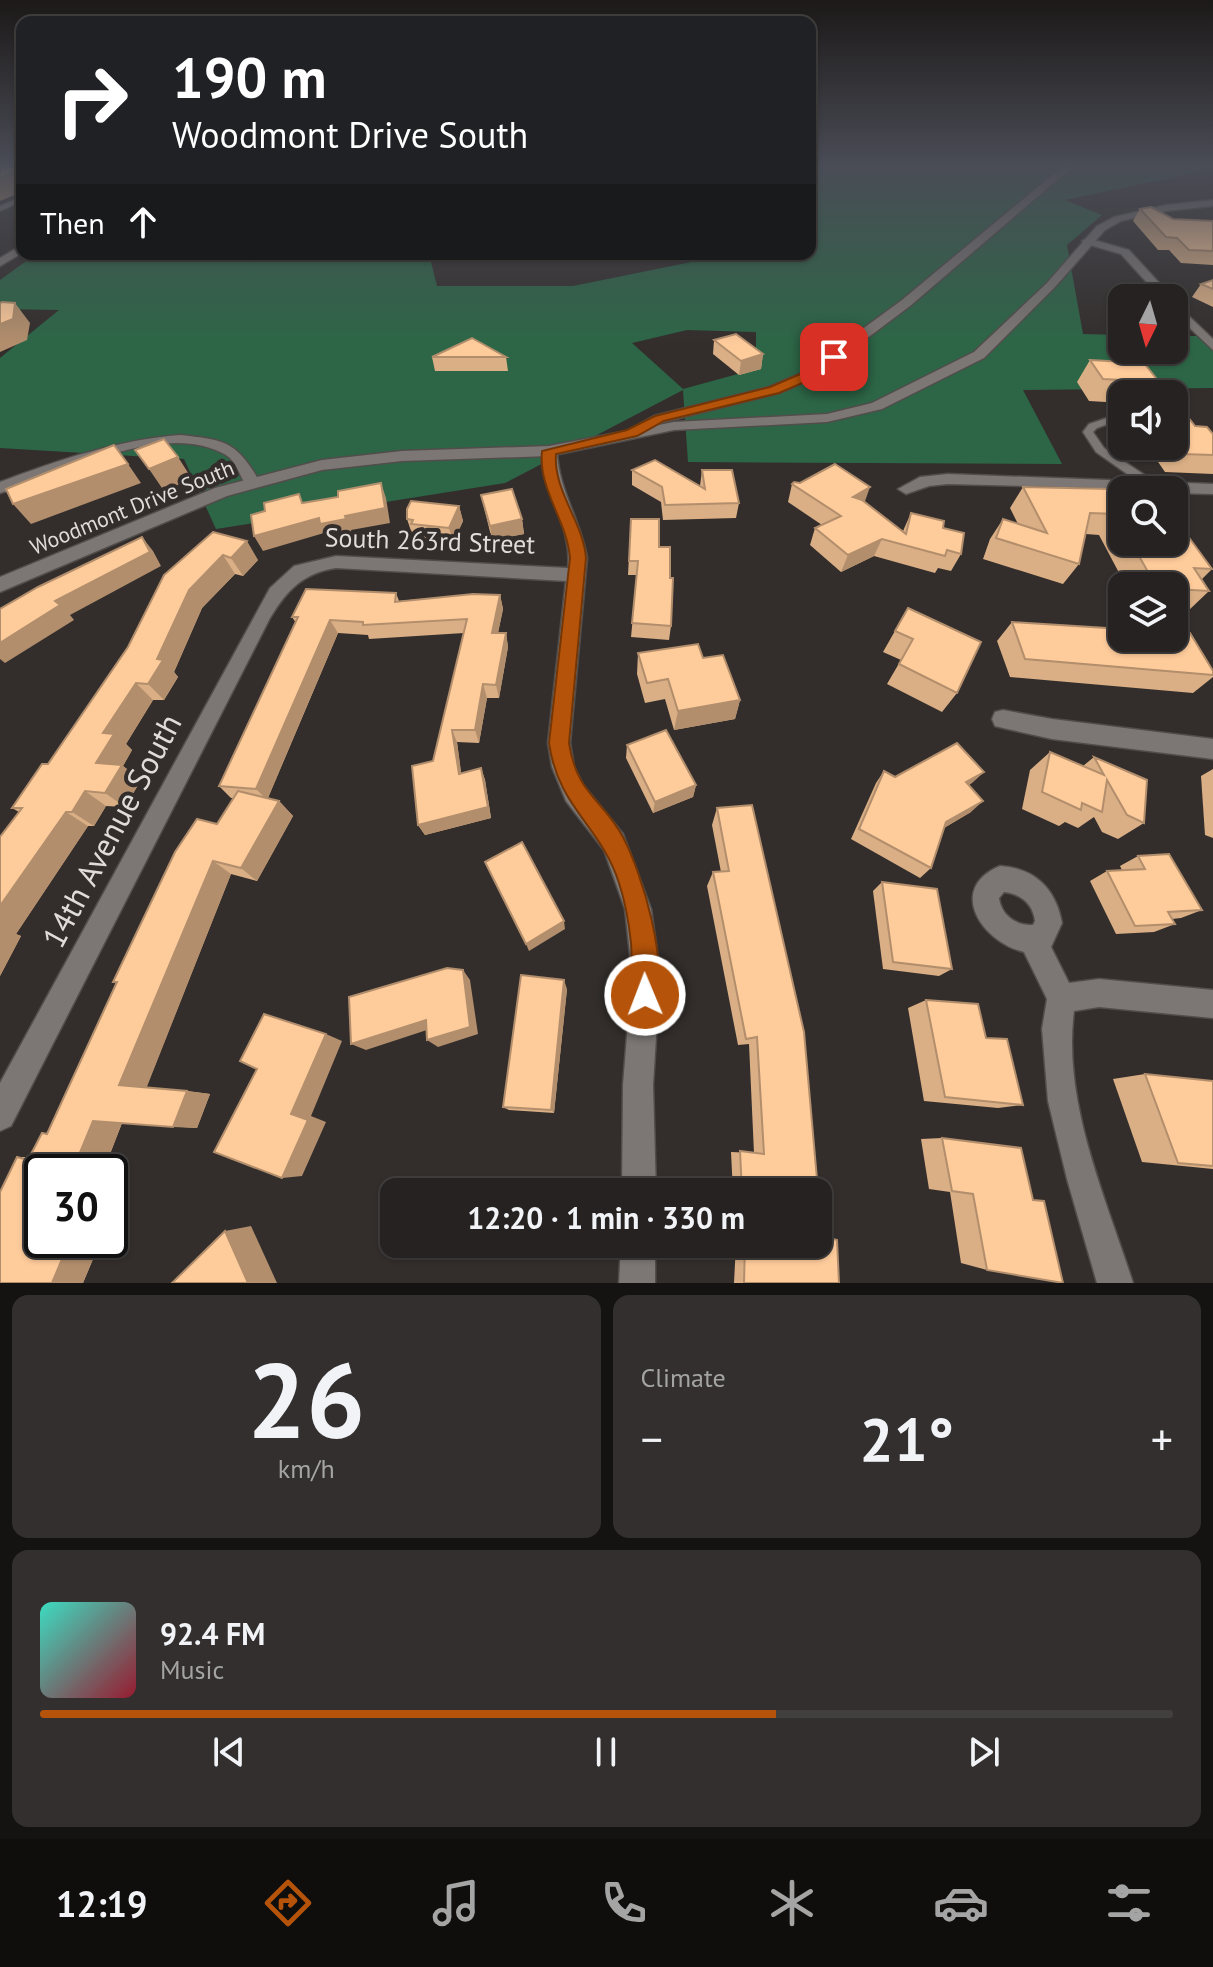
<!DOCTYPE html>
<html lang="en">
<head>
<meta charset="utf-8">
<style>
	:root { --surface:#262221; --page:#322f2e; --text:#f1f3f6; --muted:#a4a4a5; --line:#423f3f; --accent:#b45309 }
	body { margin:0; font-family:"PT Sans",sans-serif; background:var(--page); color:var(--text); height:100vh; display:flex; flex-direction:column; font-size:30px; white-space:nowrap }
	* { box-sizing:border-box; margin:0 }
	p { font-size:26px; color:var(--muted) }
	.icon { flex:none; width:44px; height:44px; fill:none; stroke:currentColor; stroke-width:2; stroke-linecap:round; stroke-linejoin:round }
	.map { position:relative; height:1283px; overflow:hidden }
	.panel { display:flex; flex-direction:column; gap:12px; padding:12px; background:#151312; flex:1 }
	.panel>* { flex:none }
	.hud { position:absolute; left:16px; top:16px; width:800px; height:244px; border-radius:16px; box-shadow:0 2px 6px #0004,0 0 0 2px var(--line); background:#202124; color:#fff; overflow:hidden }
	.needle { width:52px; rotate:185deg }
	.controls { position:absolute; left:1108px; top:284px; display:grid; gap:16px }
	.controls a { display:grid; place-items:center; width:80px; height:80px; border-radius:16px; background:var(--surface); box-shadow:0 2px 6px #0004,0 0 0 2px var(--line); font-size:40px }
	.speed { position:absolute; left:24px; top:1154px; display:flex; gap:16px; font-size:40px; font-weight:700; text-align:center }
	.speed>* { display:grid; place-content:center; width:104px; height:104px; border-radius:50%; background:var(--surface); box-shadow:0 2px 6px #0004,0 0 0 2px var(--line); line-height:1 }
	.speed .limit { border:4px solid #111; border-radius:12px; background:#fff; color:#111 }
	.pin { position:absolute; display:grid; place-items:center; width:68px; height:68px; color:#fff; margin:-34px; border-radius:16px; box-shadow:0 4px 12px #0006 }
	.me { position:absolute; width:88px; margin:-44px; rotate:359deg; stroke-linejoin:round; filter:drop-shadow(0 0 6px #0008) }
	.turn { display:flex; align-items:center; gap:28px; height:168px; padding:0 24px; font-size:36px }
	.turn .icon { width:104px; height:104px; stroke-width:2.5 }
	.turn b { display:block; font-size:56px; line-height:68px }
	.then { display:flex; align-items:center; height:76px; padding:0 24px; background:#0003; gap:16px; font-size:30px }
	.big { font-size:60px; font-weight:700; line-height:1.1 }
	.panel .widget { flex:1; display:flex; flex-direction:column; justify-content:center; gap:12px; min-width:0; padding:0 28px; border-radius:16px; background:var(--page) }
	.panel .dial { align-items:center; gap:0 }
	.dial b { font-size:104px; line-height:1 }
	.song { display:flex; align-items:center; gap:24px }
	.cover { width:96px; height:96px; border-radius:12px; background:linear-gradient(135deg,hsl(170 70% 55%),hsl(350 70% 35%)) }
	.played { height:8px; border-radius:4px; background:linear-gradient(90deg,var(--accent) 65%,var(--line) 65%) }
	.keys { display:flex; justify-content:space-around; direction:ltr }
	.heat { display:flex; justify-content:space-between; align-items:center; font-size:44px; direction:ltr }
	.panel .tiles { flex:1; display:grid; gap:12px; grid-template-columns:1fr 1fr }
	.widget:last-child { grid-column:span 2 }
	.trip { position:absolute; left:380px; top:1178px; width:452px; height:80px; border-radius:16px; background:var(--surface); box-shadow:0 2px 6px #0004,0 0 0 2px var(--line); font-weight:700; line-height:80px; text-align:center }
	.menu { display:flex; height:128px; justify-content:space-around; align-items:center; background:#0f0e0d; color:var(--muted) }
	.menu .icon { width:56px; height:56px }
	.menu .selected { color:var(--accent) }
	.menu b { font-size:36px; color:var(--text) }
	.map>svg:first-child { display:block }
	.green { fill:#2d6647; fill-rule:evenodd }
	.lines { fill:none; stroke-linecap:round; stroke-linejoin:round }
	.service-casing { stroke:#514d4b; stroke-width:3 }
	.minor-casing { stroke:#514d4b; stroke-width:3 }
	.secondary-casing { stroke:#514d4b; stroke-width:3 }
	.service { fill:#7c7774; fill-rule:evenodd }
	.minor { fill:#7c7774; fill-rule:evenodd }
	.secondary { fill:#7c7774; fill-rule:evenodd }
	.wall { fill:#daaf85 }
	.shaded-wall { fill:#b28e6c }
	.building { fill:#fecb9b; stroke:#b28e6c; stroke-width:2 }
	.route { fill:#b45309; stroke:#753606; stroke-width:2 }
	.labels { text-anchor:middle; stroke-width:8; stroke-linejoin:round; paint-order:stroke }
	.far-street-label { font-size:22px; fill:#dfdcda; stroke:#332e2c }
	.street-label { font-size:26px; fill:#dfdcda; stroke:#332e2c }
	.near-street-label { font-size:32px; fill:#dfdcda; stroke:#332e2c }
</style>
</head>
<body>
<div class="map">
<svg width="1213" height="1283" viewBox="0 0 1213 1283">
	<rect width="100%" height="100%" fill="#332e2c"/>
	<!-- green -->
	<path class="green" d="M810,164H1199L1208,170L1065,200L1102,215L1067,245L1083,334L1122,335V350H1174V336H1202L1213,347V388L1023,390L1062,464L688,462L683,390L505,483L216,529L184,459L0,448V358L59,310L0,309V280L36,254H429L437,286H573L731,254H810ZM687,330L756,332V369L683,389L632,343Z"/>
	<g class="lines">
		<!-- service casing -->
		<g class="service-casing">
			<g id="service">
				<path d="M22,197V201L0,211V206Z"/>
				<path d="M1122,413V419L1097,428L1093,432L1104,448L1158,484V490H1150L1096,452L1083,432L1089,424Z"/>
			</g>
		</g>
		<!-- minor casing -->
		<g class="minor-casing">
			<g id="minor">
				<path d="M1071,164H1081L1057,180L910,306L814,378L779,393L664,422L637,436H627L624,433L654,416L769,387L804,372L902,300L1051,176Z"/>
				<path d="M1087,238L1129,250L1173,298H1161L1121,254L1083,243L1082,241Z"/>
				<path d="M1174,302L1213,339V350L1174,313Z"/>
				<path d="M180,435C226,440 236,441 260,482L252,487L246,486C240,476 236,461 226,455C162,418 63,476 0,493V482C59,460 117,440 180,435Z"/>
				<path d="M549,446L557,451C558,489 581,521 587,558L570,743L574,767L583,785L623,834L651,909L660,973L653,1085L656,1192H622L623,1085L632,973L625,909L604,850L566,801L552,767L548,743L566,581L336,568C303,573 287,590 270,618L11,1126L0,1131V1083L270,588L294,566L336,556L568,568C573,527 542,492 541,451Z"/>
				<path d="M948,474L1213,484V494L1174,493V490L948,484L929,486L906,494L898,489L920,477Z"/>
				<path d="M1003,710L1052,719L1213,739V759L1052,739L1003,728L995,726L992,719L995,712Z"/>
				<path d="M1000,866C1035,868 1056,889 1062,923L1051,947L1069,983L1099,979L1213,990V1018L1099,1007L1074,1011C1062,1102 1106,1198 1133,1283H1097L1067,1179L1048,1101L1042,1029L1047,999L1024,952C982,942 946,889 1000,866ZM1004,892C1021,894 1033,904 1035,921L1033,925C1016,926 1001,915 999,898Z"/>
				<path d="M621,1244H655V1283H619Z"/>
			</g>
		</g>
		<!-- secondary casing -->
		<g class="secondary-casing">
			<g id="secondary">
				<path d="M1213,200V206L1166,211L1121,221L1105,230L1055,287L984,358L882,409L827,422L674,430L549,456L402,461L322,470L227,496L0,592V577L215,488L322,460L402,451L549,446L674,422L827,414L872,403L974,352L1047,283L1097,226L1114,217L1166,205Z"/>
				<path d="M22,245V253L0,266V258Z"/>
			</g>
		</g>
		<!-- service -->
		<use href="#service" class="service"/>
		<!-- minor -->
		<use href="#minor" class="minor"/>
		<!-- secondary -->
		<use href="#secondary" class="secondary"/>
	</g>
	<!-- wall -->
	<g class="wall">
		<path d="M1140,209L1173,219L1213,221V265L1181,263L1169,250H1158L1133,221Z"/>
		<path d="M1213,280V307L1192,297L1201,284Z"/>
		<path d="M714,340L763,354L761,369L739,375L713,354Z"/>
		<path d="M432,357H506L508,371H435Z"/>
		<path d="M1090,360L1159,382L1154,388L1170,394H1122V403L1089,401L1077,382Z"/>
		<path d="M1174,399L1195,426L1213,434V474L1165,472L1147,446H1174Z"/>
		<path d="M632,470L700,486L702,470L739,503L736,518L663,520L661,502L632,485Z"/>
		<path d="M792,484L864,501L903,531L911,513L943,528L961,554L951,571L938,568L935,573L874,556L841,572L810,545L815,528L822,525L788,502Z"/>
		<path d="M1023,487L1122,490V542H1174L1212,569L1202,579L1209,591L1188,611L1174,610V586H1126L1099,535L1086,534L1079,564L1063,584L983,559L990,539L1003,519L1018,524L1010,508Z"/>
		<path d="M481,495L522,519L524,534L492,540Z"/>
		<path d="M459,506L463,521L453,543L416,538L414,534H412L407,519Z"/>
		<path d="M631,519L659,547L671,626L669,640L631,637L637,575H628Z"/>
		<path d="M213,532L258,560L243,576L235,574L202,608L174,672L178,677L164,700H153L126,744L132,750L123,766L141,780L125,807L106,806L94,826H88L16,934L21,936L0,976L19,812L12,808L48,764Z"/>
		<path d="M306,589L396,593L399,601L473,594L500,595L503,609L498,633H506L508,647L499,698H487L479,743L457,742L461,773L481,768L485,780L491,818L425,835L418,825L412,766L433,761L464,633L369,639L368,635L338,633L268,798L279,801L293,816L257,881L231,874L146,1088L187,1091L210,1094L197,1128L122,1123L103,1172H42V1240H101L83,1283H0V1192L17,1157H29L42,1133H47L116,983L113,982L175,852L197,819L217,824L233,798H231L219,786L296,623L292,617Z"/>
		<path d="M908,608L957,693L942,712L887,684L901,660L883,652Z"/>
		<path d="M1012,622L1213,671V677L1193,693L1010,677L997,641Z"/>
		<path d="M638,653L703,658L740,700L735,719L674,730L665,699L645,703L637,674Z"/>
		<path d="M627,745L696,785L693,797L653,813L626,758Z"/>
		<path d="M1050,752L1083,766L1094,757L1144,823L1118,839L1102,832L1094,817L1078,828L1065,822L1059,826L1022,809L1030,770Z"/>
		<path d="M1213,769V838L1205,835L1201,776Z"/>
		<path d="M884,771L895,777L984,772L969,785L971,812L944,828L931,868L920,878L851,839L876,783Z"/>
		<path d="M752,805L804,1032L822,1234L837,1240L839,1283H734L736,1244H818V1192H733L731,1152L754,1153L749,1044L738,1045L707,886L713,872H721L712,825L717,808Z"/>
		<path d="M1138,856L1202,910L1181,918L1172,919L1175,924L1154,932L1116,934L1090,881L1107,871L1122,870L1120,866Z"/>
		<path d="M882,882L952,969L939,976L883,969L873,891Z"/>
		<path d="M567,989L554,1113L509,1110L503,1107Z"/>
		<path d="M926,1000L986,1038L1023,1105L998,1108L924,1101L908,1008Z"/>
		<path d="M1145,1074L1213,1081V1169L1142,1162L1113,1079Z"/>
		<path d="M942,1138L1021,1148L987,1270L961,1263L950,1192L929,1189L921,1139Z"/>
	</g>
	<!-- shaded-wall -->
	<g class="shaded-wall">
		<path d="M22,169V192L0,201V178Z"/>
		<path d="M15,303L30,323L27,340L0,352V324Z"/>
		<path d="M763,354L761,369L739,375L741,361Z"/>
		<path d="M178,457L192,479L164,491L149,469Z"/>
		<path d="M128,464L141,483L31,524L13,504Z"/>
		<path d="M381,483L386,498L390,523L351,530L352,534L326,539L324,533L263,551L254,536L319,518L345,516Z"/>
		<path d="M870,487L864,504L853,497Z"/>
		<path d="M459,506L463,521L453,543L449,528Z"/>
		<path d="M522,519L524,534L492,540L490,526Z"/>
		<path d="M142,537L153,551L161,566L70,615L74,620L5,663L0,659V643Z"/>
		<path d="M882,539L874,556L841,572L848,555Z"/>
		<path d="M247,541L258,560L243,576L231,558Z"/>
		<path d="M223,555L235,574L202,608L174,672L178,677L164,700L148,684L157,659L189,590Z"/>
		<path d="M500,595L503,609L495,647L492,633Z"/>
		<path d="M330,620L338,633L267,800L256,789Z"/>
		<path d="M506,633L508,647L499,698L496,685Z"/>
		<path d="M136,683L153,700L126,744L132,750L123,766L141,780L125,807L105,793L96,763L103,733Z"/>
		<path d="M483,684L487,698L479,743L475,730Z"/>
		<path d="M740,700L735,719L674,730L678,711Z"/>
		<path d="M452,730L457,742L463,786L459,774Z"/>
		<path d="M481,768L485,780L491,818L425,835L418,825Z"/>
		<path d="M984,772L972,783L955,794L966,782Z"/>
		<path d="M696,785L693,797L653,813L655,802Z"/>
		<path d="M85,791L106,806L94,826L72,812Z"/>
		<path d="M279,801L293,816L257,881L241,868Z"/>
		<path d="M983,801L971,812L935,833L946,822Z"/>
		<path d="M66,812L88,826L16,934L21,936L0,976V906Z"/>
		<path d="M213,861L231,874L146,1089L119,1085Z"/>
		<path d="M564,921L565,929L529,951L526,944Z"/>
		<path d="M463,970L470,980L478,1034L438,1047L427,1040Z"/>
		<path d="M564,980L567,989L554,1113L551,1110Z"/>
		<path d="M426,1020L436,1027L366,1050L351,1044Z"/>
		<path d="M326,1034L342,1041L311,1116L326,1122L302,1176L282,1178L291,1114Z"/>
		<path d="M187,1091L210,1094L197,1128L173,1127Z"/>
		<path d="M93,1121L122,1123L103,1172H72Z"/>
		<path d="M251,1226L277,1283H248L225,1231Z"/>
		<path d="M70,1240H101L83,1283H52Z"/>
	</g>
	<!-- building -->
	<g class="building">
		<path d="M0,164H22V169L0,178Z"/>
		<path d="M1151,207L1173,219L1213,221V251L1189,250L1177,238L1166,237L1140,209Z"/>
		<path d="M1213,280V289L1201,284Z"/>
		<path d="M2,302L15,303L13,319L0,324V303Z"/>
		<path d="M736,334L763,354L741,361L714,340Z"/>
		<path d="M472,338L506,357H432Z"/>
		<path d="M1090,360L1144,363L1159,382L1103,379Z"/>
		<path d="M1141,388L1166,389L1170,394H1145Z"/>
		<path d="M1174,399L1195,426L1207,427L1213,434V455L1181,454L1174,445Z"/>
		<path d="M164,439L178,457L149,469L135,450Z"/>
		<path d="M114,445L128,464L13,504L6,489Z"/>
		<path d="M655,460L705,489L702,470H732L739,503L665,505L662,487L632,470Z"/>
		<path d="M835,464L870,487L853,497L862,500L906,534L911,513L944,521L943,528L964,533L961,554L947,550L945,556L882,539L848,555L815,528L841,516L792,484L794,482L800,483Z"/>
		<path d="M381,483L385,508L345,516L346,519L320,524L319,518L254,536L251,515L265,511L264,503L299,494L302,503L338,497V491Z"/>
		<path d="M1023,487L1154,490H1155H1122V525L1116,514L1090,513L1079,564L996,538L1003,519L1047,533Z"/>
		<path d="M512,489L522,519L490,526L481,495Z"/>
		<path d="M411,501L459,506L449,528L411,524L413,520L407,519V509Z"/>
		<path d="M1174,517L1212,569L1194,568L1209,591L1174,589V586H1156L1131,542H1174Z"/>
		<path d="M631,519H659V547H670V578H673L671,626L632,623L638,561H629Z"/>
		<path d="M213,532L247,541L231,558L223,555L189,590L157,659L163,660L148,684L136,683L103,733L114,734L96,763L122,765L105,793L85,791L72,812H66L0,906V837L22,808H12L42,764H48L128,647L164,575Z"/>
		<path d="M142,537L150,552L55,601L60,605L0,643V609L38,587Z"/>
		<path d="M306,589L396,593L395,602L473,594L500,595L492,633H506L496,685L483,684L475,730H452L459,774L481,768L488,807L418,825L412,766L433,761L467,619L363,625V622L330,620L256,789L219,786L298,617H292Z"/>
		<path d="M908,608L981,642L957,693L899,664L913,639L895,631Z"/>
		<path d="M1012,622L1122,629V638H1174V632L1190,633L1213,671V675L1025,659Z"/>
		<path d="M698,644L703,658L723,655L740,700L678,711L668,679L647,683L638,653Z"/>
		<path d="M666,730L696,785L655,802L627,745Z"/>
		<path d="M957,743L984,772L966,782L983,801L946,822L931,868L859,829L884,771L895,777Z"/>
		<path d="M1050,752L1104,775L1094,757L1147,780L1144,823L1127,815L1107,780L1102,812L1082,803L1081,810L1042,792Z"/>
		<path d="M238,791L279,801L241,868L213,861L119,1085L187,1091L173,1127L93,1121L72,1172H42V1240H70L52,1283H0V1192L17,1157L28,1160L42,1133L47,1134L117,982H113L175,852L197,819L217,824Z"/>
		<path d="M752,805L804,1032L822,1236L837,1240L839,1283H744L745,1244H818V1192H742L740,1151L764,1154L757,1037L746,1039L713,872L729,871L717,808Z"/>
		<path d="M522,842L564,921L526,944L485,862Z"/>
		<path d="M1169,854L1202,910L1168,912L1175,924L1135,926L1107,871L1145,869L1138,856Z"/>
		<path d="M882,882L937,889L952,969L893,962Z"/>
		<path d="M447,968L463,970L470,1027L427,1040L426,1020L351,1044L349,997Z"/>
		<path d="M521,975L564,980L551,1110L503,1107Z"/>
		<path d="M926,1000L978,1004L986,1038L1007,1039L1023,1105L945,1097Z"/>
		<path d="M264,1014L326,1034L291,1114L308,1120L282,1178L214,1152L257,1069L240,1061Z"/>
		<path d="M1145,1074L1213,1081V1166L1178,1163Z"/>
		<path d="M942,1138L1021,1148L1033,1200L1044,1201L1063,1283L987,1270L973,1194L952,1191Z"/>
		<path d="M225,1231L248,1283H172Z"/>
	</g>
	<!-- sky -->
	<linearGradient id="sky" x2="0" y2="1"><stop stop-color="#1c1918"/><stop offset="0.48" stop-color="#4a4c56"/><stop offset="1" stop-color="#4a4c56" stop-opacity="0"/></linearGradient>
	<rect width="1213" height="344" fill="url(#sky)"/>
	<!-- route -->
	<path class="route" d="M834,353L838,354V360L814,378L779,393L664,421L637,436L556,454C553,491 583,521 586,558L569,743C577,795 602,798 623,837C642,873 670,966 654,1004L645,1008L636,1004C628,985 633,963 631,943C629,924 625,901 619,883C601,826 558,808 549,743L570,558C567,520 538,490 542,451L627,430L655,416L770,387L805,372Z"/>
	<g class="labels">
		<!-- far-street labels -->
		<g class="far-street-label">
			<text transform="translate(132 507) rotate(-22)" y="8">Woodmont Drive South</text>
		</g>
		<!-- street labels -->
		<g class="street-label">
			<text transform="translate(430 541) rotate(2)" y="9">South 263rd Street</text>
		</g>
		<!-- near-street labels -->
		<g class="near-street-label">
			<text transform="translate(112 831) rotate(-62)" y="11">14th Avenue South</text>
		</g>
	</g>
</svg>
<div class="controls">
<a><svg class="needle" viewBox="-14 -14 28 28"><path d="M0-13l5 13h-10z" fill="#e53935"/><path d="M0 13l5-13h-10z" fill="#a4a4a5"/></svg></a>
<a><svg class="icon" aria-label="sound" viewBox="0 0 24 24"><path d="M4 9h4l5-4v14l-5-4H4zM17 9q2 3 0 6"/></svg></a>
<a><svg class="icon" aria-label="search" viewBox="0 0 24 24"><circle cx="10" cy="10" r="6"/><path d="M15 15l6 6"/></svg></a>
<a><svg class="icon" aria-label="layers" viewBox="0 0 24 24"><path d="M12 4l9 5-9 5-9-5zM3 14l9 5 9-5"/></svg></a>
</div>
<div class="speed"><div class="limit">30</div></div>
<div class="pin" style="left:834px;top:357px;background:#d93025"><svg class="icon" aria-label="arrive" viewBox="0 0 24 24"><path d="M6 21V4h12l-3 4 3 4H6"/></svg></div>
<svg class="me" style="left:645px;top:995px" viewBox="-20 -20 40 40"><circle r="17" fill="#b45309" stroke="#fff" stroke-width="3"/><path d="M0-11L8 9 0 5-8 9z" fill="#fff"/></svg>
<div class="trip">12:20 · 1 min · 330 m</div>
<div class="hud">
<div class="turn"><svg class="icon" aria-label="right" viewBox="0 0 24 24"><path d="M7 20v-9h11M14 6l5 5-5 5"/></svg><div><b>190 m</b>Woodmont Drive South</div></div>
<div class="then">Then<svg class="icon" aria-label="ahead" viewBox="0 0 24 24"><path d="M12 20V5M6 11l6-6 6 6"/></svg></div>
</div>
</div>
<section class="panel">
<div class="tiles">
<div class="widget dial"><b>26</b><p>km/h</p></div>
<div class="widget"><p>Climate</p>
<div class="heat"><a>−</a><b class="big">21°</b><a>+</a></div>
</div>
<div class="widget">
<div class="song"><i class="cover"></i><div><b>92.4 FM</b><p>Music</p></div></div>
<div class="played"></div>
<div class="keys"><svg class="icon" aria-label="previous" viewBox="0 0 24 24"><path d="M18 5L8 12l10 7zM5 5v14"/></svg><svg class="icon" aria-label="pause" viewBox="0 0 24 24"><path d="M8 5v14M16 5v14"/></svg><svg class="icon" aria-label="next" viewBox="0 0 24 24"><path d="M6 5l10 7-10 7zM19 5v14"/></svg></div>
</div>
</div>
</section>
<nav class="menu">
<b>12:19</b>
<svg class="icon selected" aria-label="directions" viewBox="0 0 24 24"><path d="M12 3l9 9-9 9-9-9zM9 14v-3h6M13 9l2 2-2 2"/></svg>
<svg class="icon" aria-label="music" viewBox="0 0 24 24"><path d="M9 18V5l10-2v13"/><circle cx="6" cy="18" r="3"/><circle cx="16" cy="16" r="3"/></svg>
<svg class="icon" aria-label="phone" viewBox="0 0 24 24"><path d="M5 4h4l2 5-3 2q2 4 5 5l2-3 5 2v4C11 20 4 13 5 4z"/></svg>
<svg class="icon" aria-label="climate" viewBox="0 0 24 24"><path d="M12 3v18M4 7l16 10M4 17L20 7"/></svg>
<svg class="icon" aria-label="car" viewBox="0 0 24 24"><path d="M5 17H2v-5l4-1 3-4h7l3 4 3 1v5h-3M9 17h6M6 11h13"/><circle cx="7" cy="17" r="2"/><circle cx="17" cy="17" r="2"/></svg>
<svg class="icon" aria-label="filters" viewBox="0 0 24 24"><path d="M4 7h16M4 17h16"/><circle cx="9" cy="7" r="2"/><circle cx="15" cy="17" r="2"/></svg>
</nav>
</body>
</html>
